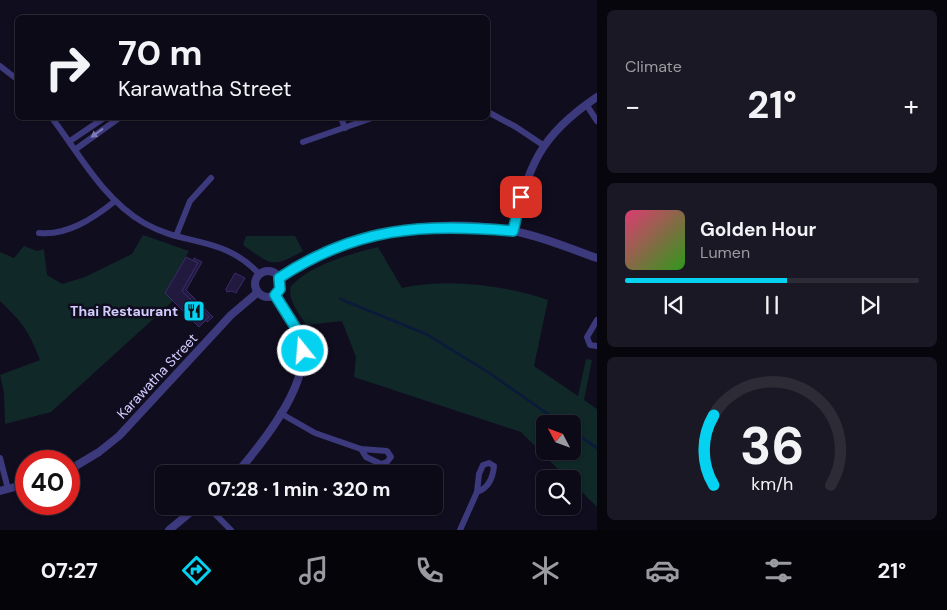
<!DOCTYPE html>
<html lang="en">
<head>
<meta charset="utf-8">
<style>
	:root { --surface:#0c0a17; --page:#1a1824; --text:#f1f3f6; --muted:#9a9aa1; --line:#2c2b36; --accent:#05d1f0 }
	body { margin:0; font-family:"DM Sans",sans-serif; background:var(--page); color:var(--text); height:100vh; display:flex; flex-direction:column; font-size:19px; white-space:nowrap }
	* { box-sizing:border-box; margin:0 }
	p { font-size:16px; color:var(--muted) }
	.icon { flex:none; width:28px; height:28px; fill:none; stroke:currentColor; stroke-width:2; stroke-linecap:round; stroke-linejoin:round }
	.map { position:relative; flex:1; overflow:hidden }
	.details { display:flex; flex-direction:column; gap:10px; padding:10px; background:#07060d; width:350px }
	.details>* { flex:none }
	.banner { position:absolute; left:15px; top:15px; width:475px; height:105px; border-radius:8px; box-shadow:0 1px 4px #0004,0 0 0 1px var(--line); background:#0c0a17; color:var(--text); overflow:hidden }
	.needle { width:32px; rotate:311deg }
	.controls { position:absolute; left:536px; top:415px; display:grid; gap:10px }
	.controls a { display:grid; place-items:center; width:45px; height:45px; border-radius:8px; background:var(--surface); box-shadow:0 1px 4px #0004,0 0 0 1px var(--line); font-size:25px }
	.speed { position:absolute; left:15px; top:450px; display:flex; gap:10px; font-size:25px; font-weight:700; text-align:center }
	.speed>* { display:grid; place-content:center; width:65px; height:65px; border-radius:50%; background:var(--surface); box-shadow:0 1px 4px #0004,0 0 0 1px var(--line); line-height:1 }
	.speed .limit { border:8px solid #d22; background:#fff; color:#111 }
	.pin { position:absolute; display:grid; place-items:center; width:42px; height:42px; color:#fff; margin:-21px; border-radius:10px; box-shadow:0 2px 8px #0006 }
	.me { position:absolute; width:55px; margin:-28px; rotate:343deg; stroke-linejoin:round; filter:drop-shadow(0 0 4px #0008) }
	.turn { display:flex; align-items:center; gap:18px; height:105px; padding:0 20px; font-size:22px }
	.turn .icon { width:65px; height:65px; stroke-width:2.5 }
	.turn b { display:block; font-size:35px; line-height:42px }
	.big { font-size:38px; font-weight:700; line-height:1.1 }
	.details .widget { flex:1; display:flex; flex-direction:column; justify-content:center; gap:8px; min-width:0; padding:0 18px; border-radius:8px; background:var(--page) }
	.details .dial { align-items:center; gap:0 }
	.dial svg { height:130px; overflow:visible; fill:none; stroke:var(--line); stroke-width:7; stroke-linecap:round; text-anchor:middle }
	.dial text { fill:var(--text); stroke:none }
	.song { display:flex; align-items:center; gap:15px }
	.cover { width:60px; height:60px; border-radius:8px; background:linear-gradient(135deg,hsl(340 70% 55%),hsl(110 70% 35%)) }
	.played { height:5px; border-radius:2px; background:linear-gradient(90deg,var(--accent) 55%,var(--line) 55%) }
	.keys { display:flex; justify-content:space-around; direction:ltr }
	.heat { display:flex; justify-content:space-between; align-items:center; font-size:28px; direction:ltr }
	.trip { position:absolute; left:155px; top:465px; width:288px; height:50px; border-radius:8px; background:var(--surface); box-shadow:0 1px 4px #0004,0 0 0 1px var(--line); font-weight:700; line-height:50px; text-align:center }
	.menu { display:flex; height:80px; justify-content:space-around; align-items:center; background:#050409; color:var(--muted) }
	.menu .icon { width:35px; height:35px }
	.menu .on { color:var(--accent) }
	.menu b { font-size:22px; color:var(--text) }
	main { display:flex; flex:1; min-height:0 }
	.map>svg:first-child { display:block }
	.green { fill:#102828; fill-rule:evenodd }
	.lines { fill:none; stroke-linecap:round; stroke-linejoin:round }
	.stream { stroke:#0a1a3b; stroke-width:2.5 }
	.building { fill:#22193f; stroke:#3a2c6b }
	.minor { stroke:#3d397d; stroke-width:6 }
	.tertiary { stroke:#3d397d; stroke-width:8 }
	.oneway { fill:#807bb7 }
	.route-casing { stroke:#03889c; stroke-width:12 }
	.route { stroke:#05d1f0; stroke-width:9 }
	.labels { text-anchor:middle; stroke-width:5; stroke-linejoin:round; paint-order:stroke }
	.poi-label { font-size:14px; font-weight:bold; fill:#d3ccfe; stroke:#100d1f; text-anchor:end }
	.street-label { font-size:14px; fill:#d3ccfe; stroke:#100d1f }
</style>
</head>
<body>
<main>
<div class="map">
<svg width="597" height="530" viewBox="0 0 597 530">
	<rect width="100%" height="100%" fill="#100d1f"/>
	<!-- green -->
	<g class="green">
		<path d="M143,235L189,251L165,293L173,301L51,412L5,424L4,393L0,375L40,360C29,331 23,323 0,301V252L14,258L24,246L37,251L44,249L47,275L62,284L85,277L132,254Z"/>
		<path d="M246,236H295L303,251C271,269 272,265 243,245Z"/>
		<path d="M378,247L402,288C446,278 505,285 548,300L534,366L578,396L586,359L592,360L584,400L597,409V507L573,483L572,479H568L521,432L354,377L356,357L342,321L306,325C299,313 287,300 291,286C312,264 350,254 378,247ZM545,424H572V451H545Z"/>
	</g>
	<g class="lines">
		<!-- stream -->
		<g class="stream">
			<path d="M340,299L426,334L488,372L562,424"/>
			<path d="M572,431L597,448"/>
		</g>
	</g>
	<!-- building -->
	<g class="building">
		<path d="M186,257L198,263L182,291L209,317L199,327L165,293Z"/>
		<path d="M194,258L202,262L186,290L213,317L207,322L205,320L209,317L182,291L198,263L193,260Z"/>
		<path d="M235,273L245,278L236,293L232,291L227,292L226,289Z"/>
	</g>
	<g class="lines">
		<!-- minor -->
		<g class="minor">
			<path d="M0,66L18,80"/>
			<path d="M586,104L597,121"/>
			<path d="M488,112L516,127L543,145"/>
			<path d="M52,118C80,155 103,199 144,223C186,247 224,235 260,275"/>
			<path d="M341,118L345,128"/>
			<path d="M70,141L104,118"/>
			<path d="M303,142L372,118"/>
			<path d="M76,149L119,118"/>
			<path d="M39,233C67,236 94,218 115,201"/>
			<path d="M176,236L190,201L211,178"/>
			<path d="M597,320L587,337L590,345L597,346"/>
			<path d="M280,413L315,433L361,449L387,451L391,457L387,462L381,464L366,457L361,449"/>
			<path d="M0,458L8,489"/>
			<path d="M207,506L231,530"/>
			<path d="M460,530L477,492L479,474L483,465L489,463L494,466C493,477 489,488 477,492"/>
		</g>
		<!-- tertiary -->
		<g class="tertiary">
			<path d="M513,231C529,165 539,136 597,97"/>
			<circle cx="268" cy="284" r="13"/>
			<path d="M279,278C348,233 432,216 513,231C542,236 570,249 597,258"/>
			<path d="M69,470L99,452L119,436L231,315L258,292"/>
			<path d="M236,474C260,446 307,389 302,350C300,329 286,312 275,295"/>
			<path d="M0,491L26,484"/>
			<path d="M169,530L198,506"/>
		</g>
	</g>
	<!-- one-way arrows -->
	<defs><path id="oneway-solid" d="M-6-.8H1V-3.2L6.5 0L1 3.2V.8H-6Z" transform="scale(1.25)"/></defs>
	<use class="oneway" href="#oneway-solid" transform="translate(97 133) rotate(144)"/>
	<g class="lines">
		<!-- route casing -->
		<g class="route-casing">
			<path id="route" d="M303,351L297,330L275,295L280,289L279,278C356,227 423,223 513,231L521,197"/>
		</g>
		<!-- route -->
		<use href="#route" class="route"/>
	</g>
	<!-- icons -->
	<defs>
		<g id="restaurant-square" transform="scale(1.125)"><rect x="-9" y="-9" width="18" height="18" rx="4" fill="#05d1f0" stroke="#100d1f"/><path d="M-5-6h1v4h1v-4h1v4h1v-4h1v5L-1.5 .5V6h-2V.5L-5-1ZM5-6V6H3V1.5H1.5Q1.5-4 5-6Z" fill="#111"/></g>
	</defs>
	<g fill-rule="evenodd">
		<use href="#restaurant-square" x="194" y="311"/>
	</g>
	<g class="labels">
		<!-- poi labels -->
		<g class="poi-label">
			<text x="178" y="316">Thai Restaurant</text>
		</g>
		<!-- street labels -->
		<g class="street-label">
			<text transform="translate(157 376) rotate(-47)" y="5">Karawatha Street</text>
		</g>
	</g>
</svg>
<div class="controls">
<a><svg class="needle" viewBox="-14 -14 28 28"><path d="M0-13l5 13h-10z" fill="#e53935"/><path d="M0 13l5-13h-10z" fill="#9a9aa1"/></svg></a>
<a><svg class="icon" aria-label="search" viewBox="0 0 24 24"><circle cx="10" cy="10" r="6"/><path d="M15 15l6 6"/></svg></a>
</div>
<div class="speed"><div class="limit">40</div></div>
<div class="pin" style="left:521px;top:197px;background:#d93025"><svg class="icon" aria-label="arrive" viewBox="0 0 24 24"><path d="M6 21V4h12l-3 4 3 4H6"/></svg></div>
<svg class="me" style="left:303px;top:351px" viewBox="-20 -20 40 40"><circle r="17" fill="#05d1f0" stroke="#fff" stroke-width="3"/><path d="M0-11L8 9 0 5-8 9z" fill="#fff"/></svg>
<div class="trip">07:28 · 1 min · 320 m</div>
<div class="banner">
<div class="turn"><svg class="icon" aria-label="right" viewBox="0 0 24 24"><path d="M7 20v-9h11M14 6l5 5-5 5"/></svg><div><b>70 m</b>Karawatha Street</div></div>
</div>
</div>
<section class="details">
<div class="widget"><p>Climate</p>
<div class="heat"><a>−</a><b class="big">21°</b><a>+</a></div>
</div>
<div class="widget">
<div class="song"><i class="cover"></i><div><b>Golden Hour</b><p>Lumen</p></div></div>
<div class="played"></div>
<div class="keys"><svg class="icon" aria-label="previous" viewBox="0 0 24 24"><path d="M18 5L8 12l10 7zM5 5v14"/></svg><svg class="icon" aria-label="pause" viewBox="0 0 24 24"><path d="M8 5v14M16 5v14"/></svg><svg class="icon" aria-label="next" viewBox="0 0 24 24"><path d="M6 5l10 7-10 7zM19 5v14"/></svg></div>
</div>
<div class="widget dial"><svg viewBox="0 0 100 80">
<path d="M14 69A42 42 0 1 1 86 69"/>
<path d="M14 69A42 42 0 0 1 14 26" stroke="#05d1f0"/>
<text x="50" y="56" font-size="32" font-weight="700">36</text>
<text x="50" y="72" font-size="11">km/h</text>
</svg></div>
</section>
</main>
<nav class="menu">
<b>07:27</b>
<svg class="icon on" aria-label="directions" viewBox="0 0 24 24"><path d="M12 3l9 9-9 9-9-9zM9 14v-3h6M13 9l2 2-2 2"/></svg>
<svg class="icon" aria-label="music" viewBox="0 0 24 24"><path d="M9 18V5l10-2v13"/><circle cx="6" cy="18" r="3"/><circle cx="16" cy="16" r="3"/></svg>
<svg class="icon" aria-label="phone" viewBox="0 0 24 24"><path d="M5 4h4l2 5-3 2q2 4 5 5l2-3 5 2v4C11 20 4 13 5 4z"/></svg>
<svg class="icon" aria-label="climate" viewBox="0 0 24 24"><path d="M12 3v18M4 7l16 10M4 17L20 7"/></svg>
<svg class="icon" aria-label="car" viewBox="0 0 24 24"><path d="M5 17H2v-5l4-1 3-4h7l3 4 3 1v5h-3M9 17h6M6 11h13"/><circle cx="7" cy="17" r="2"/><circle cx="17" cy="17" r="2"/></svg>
<svg class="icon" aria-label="filters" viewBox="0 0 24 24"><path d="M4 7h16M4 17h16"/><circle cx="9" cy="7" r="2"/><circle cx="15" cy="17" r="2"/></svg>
<b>21°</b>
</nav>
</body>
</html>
